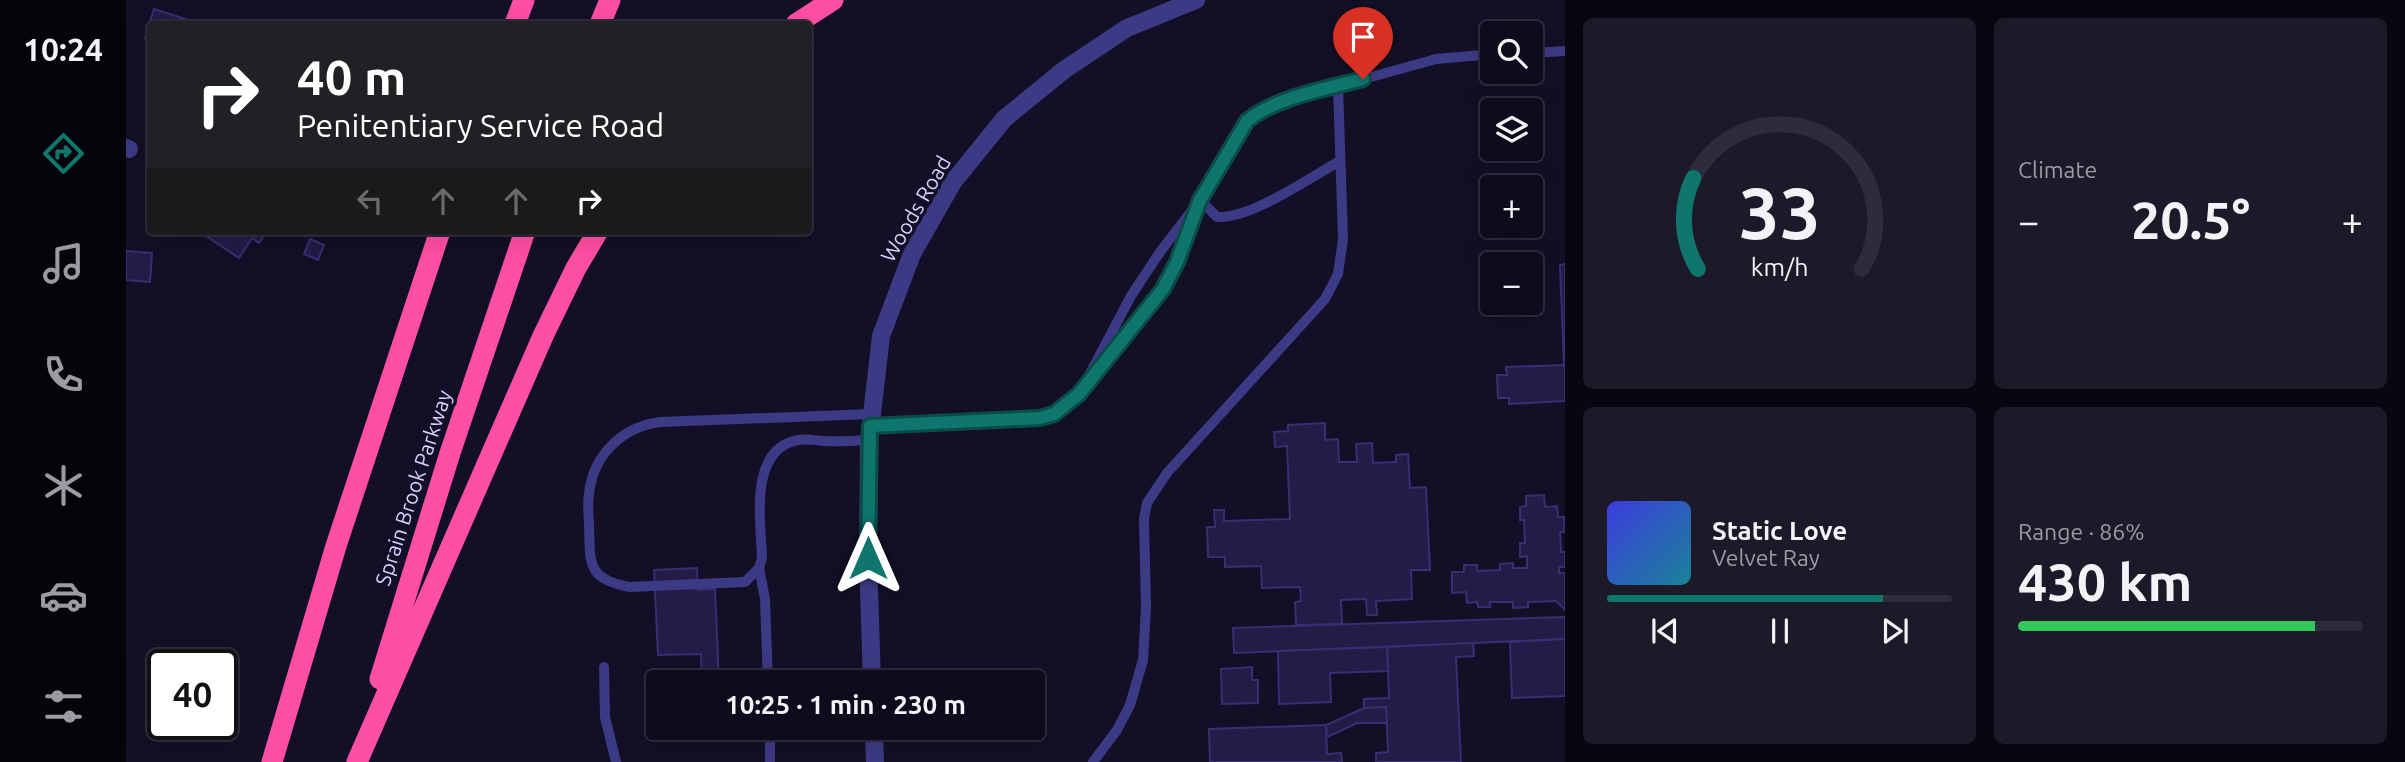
<!DOCTYPE html>
<html lang="en">
<head>
<meta charset="utf-8">
<style>
	:root { --surface:#0e0b1c; --page:#1c1929; --text:#f1f3f6; --muted:#9b9ba3; --line:#2e2b3b; --accent:#0f766e }
	body { margin:0; font-family:Ubuntu,sans-serif; background:var(--page); color:var(--text); height:100vh; display:flex; flex-direction:column; font-size:26px; white-space:nowrap }
	* { box-sizing:border-box; margin:0 }
	p { font-size:23px; color:var(--muted) }
	.icon { flex:none; width:38px; height:38px; fill:none; stroke:currentColor; stroke-width:2; stroke-linecap:round; stroke-linejoin:round }
	.map { position:relative; flex:1; overflow:hidden }
	.sheet { display:flex; flex-direction:column; gap:18px; padding:18px; background:#08060f; width:840px }
	.sheet>* { flex:none }
	.hud { position:absolute; left:21px; top:21px; width:665px; height:214px; border-radius:7px; box-shadow:0 7px 28px #0002,0 0 0 2px var(--line); background:#202124; color:#fff; overflow:hidden }
	.controls { position:absolute; left:1354px; top:21px; display:grid; gap:14px }
	.controls a { display:grid; place-items:center; width:63px; height:63px; border-radius:7px; background:var(--surface); box-shadow:0 7px 28px #0002,0 0 0 2px var(--line); font-size:35px }
	.speed { position:absolute; left:21px; top:649px; display:flex; gap:14px; font-size:35px; font-weight:700; text-align:center }
	.speed>* { display:grid; place-content:center; width:91px; height:91px; border-radius:50%; background:var(--surface); box-shadow:0 7px 28px #0002,0 0 0 2px var(--line); line-height:1 }
	.speed .limit { border:4px solid #111; border-radius:10px; background:#fff; color:#111 }
	.pin { position:absolute; display:grid; place-items:center; width:60px; height:60px; color:#fff; margin:-72px -30px; border-radius:50% 50% 50% 0; rotate:-45deg; box-shadow:0 0 7px #0007 }
	.pin .icon { rotate:45deg }
	.me { position:absolute; width:77px; margin:-38px; rotate:0deg; stroke-linejoin:round; filter:drop-shadow(0 0 5px #0008) }
	.turn { display:flex; align-items:center; gap:24px; height:147px; padding:0 35px; font-size:32px }
	.turn .icon { width:91px; height:91px; stroke-width:2.5 }
	.turn b { display:block; font-size:49px; line-height:60px }
	.lanes { display:flex; align-items:center; height:66px; padding:0 35px; background:#0003; justify-content:center; gap:35px; direction:ltr }
	.lanes .off { opacity:.35 }
	.big { font-size:52px; font-weight:700; line-height:1.1 }
	.sheet .widget { flex:1; display:flex; flex-direction:column; justify-content:center; gap:10px; min-width:0; padding:0 24px; border-radius:10px; background:var(--page) }
	.sheet .dial { align-items:center; gap:0 }
	.dial svg { height:182px; overflow:visible; fill:none; stroke:var(--line); stroke-width:7; stroke-linecap:round; text-anchor:middle }
	.dial text { fill:var(--text); stroke:none }
	.song { display:flex; align-items:center; gap:21px }
	.cover { width:84px; height:84px; border-radius:10px; background:linear-gradient(135deg,hsl(240 70% 55%),hsl(190 70% 35%)) }
	.played { height:7px; border-radius:4px; background:linear-gradient(90deg,var(--accent) 80%,var(--line) 80%) }
	.keys { display:flex; justify-content:space-around; direction:ltr }
	.heat { display:flex; justify-content:space-between; align-items:center; font-size:38px; direction:ltr }
	.charge { height:10px; border-radius:5px; background:linear-gradient(90deg,#34c759 86%,var(--line) 0) }
	.sheet .tiles { flex:1; display:grid; gap:18px; grid-template-columns:repeat(2,1fr) }
	.trip { position:absolute; left:520px; top:670px; width:399px; height:70px; border-radius:7px; background:var(--surface); box-shadow:0 7px 28px #0002,0 0 0 2px var(--line); font-weight:700; line-height:70px; text-align:center }
	main { display:flex; flex:1; min-height:0 }
	.dock { display:flex; flex-direction:column; width:126px; justify-content:space-around; align-items:center; background:#06040b; color:var(--muted) }
	.dock .icon { width:49px; height:49px }
	.dock .on { color:var(--accent) }
	.dock b { font-size:32px; color:var(--text) }
	.map>svg:first-child { display:block }
	.building { fill:#241b47; stroke:#3b2d73; stroke-width:2 }
	.lines { fill:none; stroke-linecap:round; stroke-linejoin:round }
	.service { stroke:#3d3a85; stroke-width:10 }
	.minor { stroke:#3d3a85; stroke-width:18 }
	.tertiary { stroke:#3d3a85; stroke-width:18 }
	.motorway { stroke:#ff4fa3; stroke-width:21 }
	.route-casing { stroke:#0a4d48; stroke-width:18 }
	.route { stroke:#0f766e; stroke-width:12 }
	.labels { text-anchor:middle; stroke-width:7; stroke-linejoin:round; paint-order:stroke }
	.street-label { font-size:21px; fill:#d9d4ff; stroke:#130f26 }
</style>
</head>
<body>
<main>
<nav class="dock">
<b>10:24</b>
<svg class="icon on" aria-label="directions" viewBox="0 0 24 24"><path d="M12 3l9 9-9 9-9-9zM9 14v-3h6M13 9l2 2-2 2"/></svg>
<svg class="icon" aria-label="music" viewBox="0 0 24 24"><path d="M9 18V5l10-2v13"/><circle cx="6" cy="18" r="3"/><circle cx="16" cy="16" r="3"/></svg>
<svg class="icon" aria-label="phone" viewBox="0 0 24 24"><path d="M5 4h4l2 5-3 2q2 4 5 5l2-3 5 2v4C11 20 4 13 5 4z"/></svg>
<svg class="icon" aria-label="climate" viewBox="0 0 24 24"><path d="M12 3v18M4 7l16 10M4 17L20 7"/></svg>
<svg class="icon" aria-label="car" viewBox="0 0 24 24"><path d="M5 17H2v-5l4-1 3-4h7l3 4 3 1v5h-3M9 17h6M6 11h13"/><circle cx="7" cy="17" r="2"/><circle cx="17" cy="17" r="2"/></svg>
<svg class="icon" aria-label="filters" viewBox="0 0 24 24"><path d="M4 7h16M4 17h16"/><circle cx="9" cy="7" r="2"/><circle cx="15" cy="17" r="2"/></svg>
</nav>
<div class="map">
<svg width="1439" height="762" viewBox="0 0 1439 762">
	<rect width="100%" height="100%" fill="#130f26"/>
	<!-- building -->
	<g class="building">
		<path d="M28,9L75,24H24V39L19,38Z"/>
		<path d="M84,231H141L133,243L126,238L113,258L80,236Z"/>
		<path d="M184,239L198,245L192,260L178,254Z"/>
		<path d="M0,251L26,253L24,282L0,280Z"/>
		<path d="M1439,264V401L1383,404V398H1372L1371,375H1381L1380,367L1438,365L1434,265Z"/>
		<path d="M1199,423V440L1212,439L1213,462H1231L1230,444L1246,443L1247,463L1270,462V455L1282,454L1284,488L1300,487L1304,570H1285L1286,599L1250,601L1251,615H1241L1240,599L1215,600L1216,624L1170,625L1169,602L1175,601L1174,587L1136,588L1135,566L1099,567V557H1082L1081,527H1089L1088,510H1098V521L1164,519L1161,446L1149,447L1148,432L1162,431V425Z"/>
		<path d="M1418,495L1419,507L1431,506L1432,517H1438L1439,532H1434L1435,552H1439V567H1433V573H1439V610L1430,601L1402,602V607L1387,608V602H1364V607H1352L1351,602L1341,603L1340,592L1326,593V572H1338V565H1351V571L1374,570V564L1387,563V568H1401V556L1394,557V543H1399L1398,520H1394V507L1400,506V496Z"/>
		<path d="M571,568L572,590L589,589L593,682H576L575,654L532,655L528,570Z"/>
		<path d="M1439,617V639L1108,653L1107,628Z"/>
		<path d="M1439,639V696L1386,698L1384,642Z"/>
		<path d="M1347,643L1348,656L1330,657L1335,762H1250V753L1262,752L1260,707L1238,708V699L1263,698L1261,647Z"/>
		<path d="M1261,647L1262,671L1204,673L1205,702L1153,704L1152,651Z"/>
		<path d="M1126,667V680H1132V703L1096,704L1095,669Z"/>
		<path d="M1260,707L1261,723H1231L1201,737L1200,725L1238,708Z"/>
		<path d="M1200,725L1201,754L1215,753L1216,762H1084L1083,729Z"/>
	</g>
	<g class="lines">
		<!-- service -->
		<g class="service">
			<path d="M1405,53L1439,51"/>
			<path d="M1074,200L1091,217C1125,219 1183,178 1214,161"/>
			<path d="M969,375L1037,289L1051,262L1070,210"/>
			<path d="M953,394L1005,296L1034,252L1074,200L1121,121L1131,112L1148,104L1310,59L1367,54"/>
			<path d="M744,426L914,418L928,414L957,389"/>
			<path d="M743,440C728,441 714,442 699,441C690,441 681,438 672,440C622,449 635,522 636,558L633,568L619,582L503,587C491,584 476,581 469,570C462,558 464,541 463,527C463,516 461,505 463,494C467,455 496,427 534,422L745,414"/>
			<path d="M633,568L639,599L642,682"/>
			<path d="M478,667L479,717L490,762"/>
			<path d="M644,762V728"/>
			<path d="M967,762L991,730L1004,705L1017,660L1020,607L1018,519L1021,503L1041,473L1199,299L1212,274L1217,239L1212,86"/>
		</g>
		<!-- minor -->
		<path class="minor" d="M0,148L3,149"/>
		<!-- tertiary -->
		<g class="tertiary">
			<path d="M746,682L742,558L743,440L755,336L786,254L827,182L878,119L938,70L1001,28L1070,0"/>
			<path d="M748,728L749,762"/>
		</g>
		<!-- motorway -->
		<g class="motorway">
			<path d="M389,24L398,0"/>
			<path d="M474,24L484,0"/>
			<path d="M670,24L707,0"/>
			<path d="M254,679L324,453L399,231"/>
			<path d="M146,762L210,546L314,231"/>
			<path d="M231,762L417,336L450,268L472,231"/>
		</g>
	</g>
	<g class="lines">
		<!-- route casing -->
		<g class="route-casing">
			<path id="route" d="M742,558L744,426L914,418L928,414L953,394L1037,289L1051,262L1074,200L1121,121C1150,97 1200,89 1237,79"/>
		</g>
		<!-- route -->
		<use href="#route" class="route"/>
	</g>
	<g class="labels">
		<!-- street labels -->
		<g class="street-label">
			<text transform="translate(790 209) rotate(-60)" y="7">Woods Road</text>
			<text transform="translate(288 488) rotate(-72)" y="7">Sprain Brook Parkway</text>
		</g>
	</g>
</svg>
<div class="controls">
<a><svg class="icon" aria-label="search" viewBox="0 0 24 24"><circle cx="10" cy="10" r="6"/><path d="M15 15l6 6"/></svg></a>
<a><svg class="icon" aria-label="layers" viewBox="0 0 24 24"><path d="M12 4l9 5-9 5-9-5zM3 14l9 5 9-5"/></svg></a>
<a>+</a>
<a>−</a>
</div>
<div class="speed"><div class="limit">40</div></div>
<div class="pin" style="left:1237px;top:79px;background:#d93025"><svg class="icon" aria-label="arrive" viewBox="0 0 24 24"><path d="M6 21V4h12l-3 4 3 4H6"/></svg></div>
<svg class="me" style="left:742px;top:558px" viewBox="-20 -20 40 40"><path d="M0-17L14 15 0 8-14 15z" fill="#0f766e" stroke="#fff" stroke-width="4"/></svg>
<div class="trip">10:25 · 1 min · 230 m</div>
<div class="hud">
<div class="turn"><svg class="icon" aria-label="right" viewBox="0 0 24 24"><path d="M7 20v-9h11M14 6l5 5-5 5"/></svg><div><b>40 m</b>Penitentiary Service Road</div></div>
<div class="lanes"><svg class="icon off" aria-label="left" viewBox="0 0 24 24"><path d="M17 20v-9H6M10 6l-5 5 5 5"/></svg><svg class="icon off" aria-label="ahead" viewBox="0 0 24 24"><path d="M12 20V5M6 11l6-6 6 6"/></svg><svg class="icon off" aria-label="ahead" viewBox="0 0 24 24"><path d="M12 20V5M6 11l6-6 6 6"/></svg><svg class="icon" aria-label="right" viewBox="0 0 24 24"><path d="M7 20v-9h11M14 6l5 5-5 5"/></svg></div>
</div>
</div>
<section class="sheet">
<div class="tiles">
<div class="widget dial"><svg viewBox="0 0 100 80">
<path d="M14 69A42 42 0 1 1 86 69"/>
<path d="M14 69A42 42 0 0 1 12 29" stroke="#0f766e"/>
<text x="50" y="56" font-size="32" font-weight="700">33</text>
<text x="50" y="72" font-size="11">km/h</text>
</svg></div>
<div class="widget"><p>Climate</p>
<div class="heat"><a>−</a><b class="big">20.5°</b><a>+</a></div>
</div>
<div class="widget">
<div class="song"><i class="cover"></i><div><b>Static Love</b><p>Velvet Ray</p></div></div>
<div class="played"></div>
<div class="keys"><svg class="icon" aria-label="previous" viewBox="0 0 24 24"><path d="M18 5L8 12l10 7zM5 5v14"/></svg><svg class="icon" aria-label="pause" viewBox="0 0 24 24"><path d="M8 5v14M16 5v14"/></svg><svg class="icon" aria-label="next" viewBox="0 0 24 24"><path d="M6 5l10 7-10 7zM19 5v14"/></svg></div>
</div>
<div class="widget"><p>Range · 86%</p><b class="big">430 km</b><div class="charge"></div></div>
</div>
</section>
</main>
</body>
</html>
